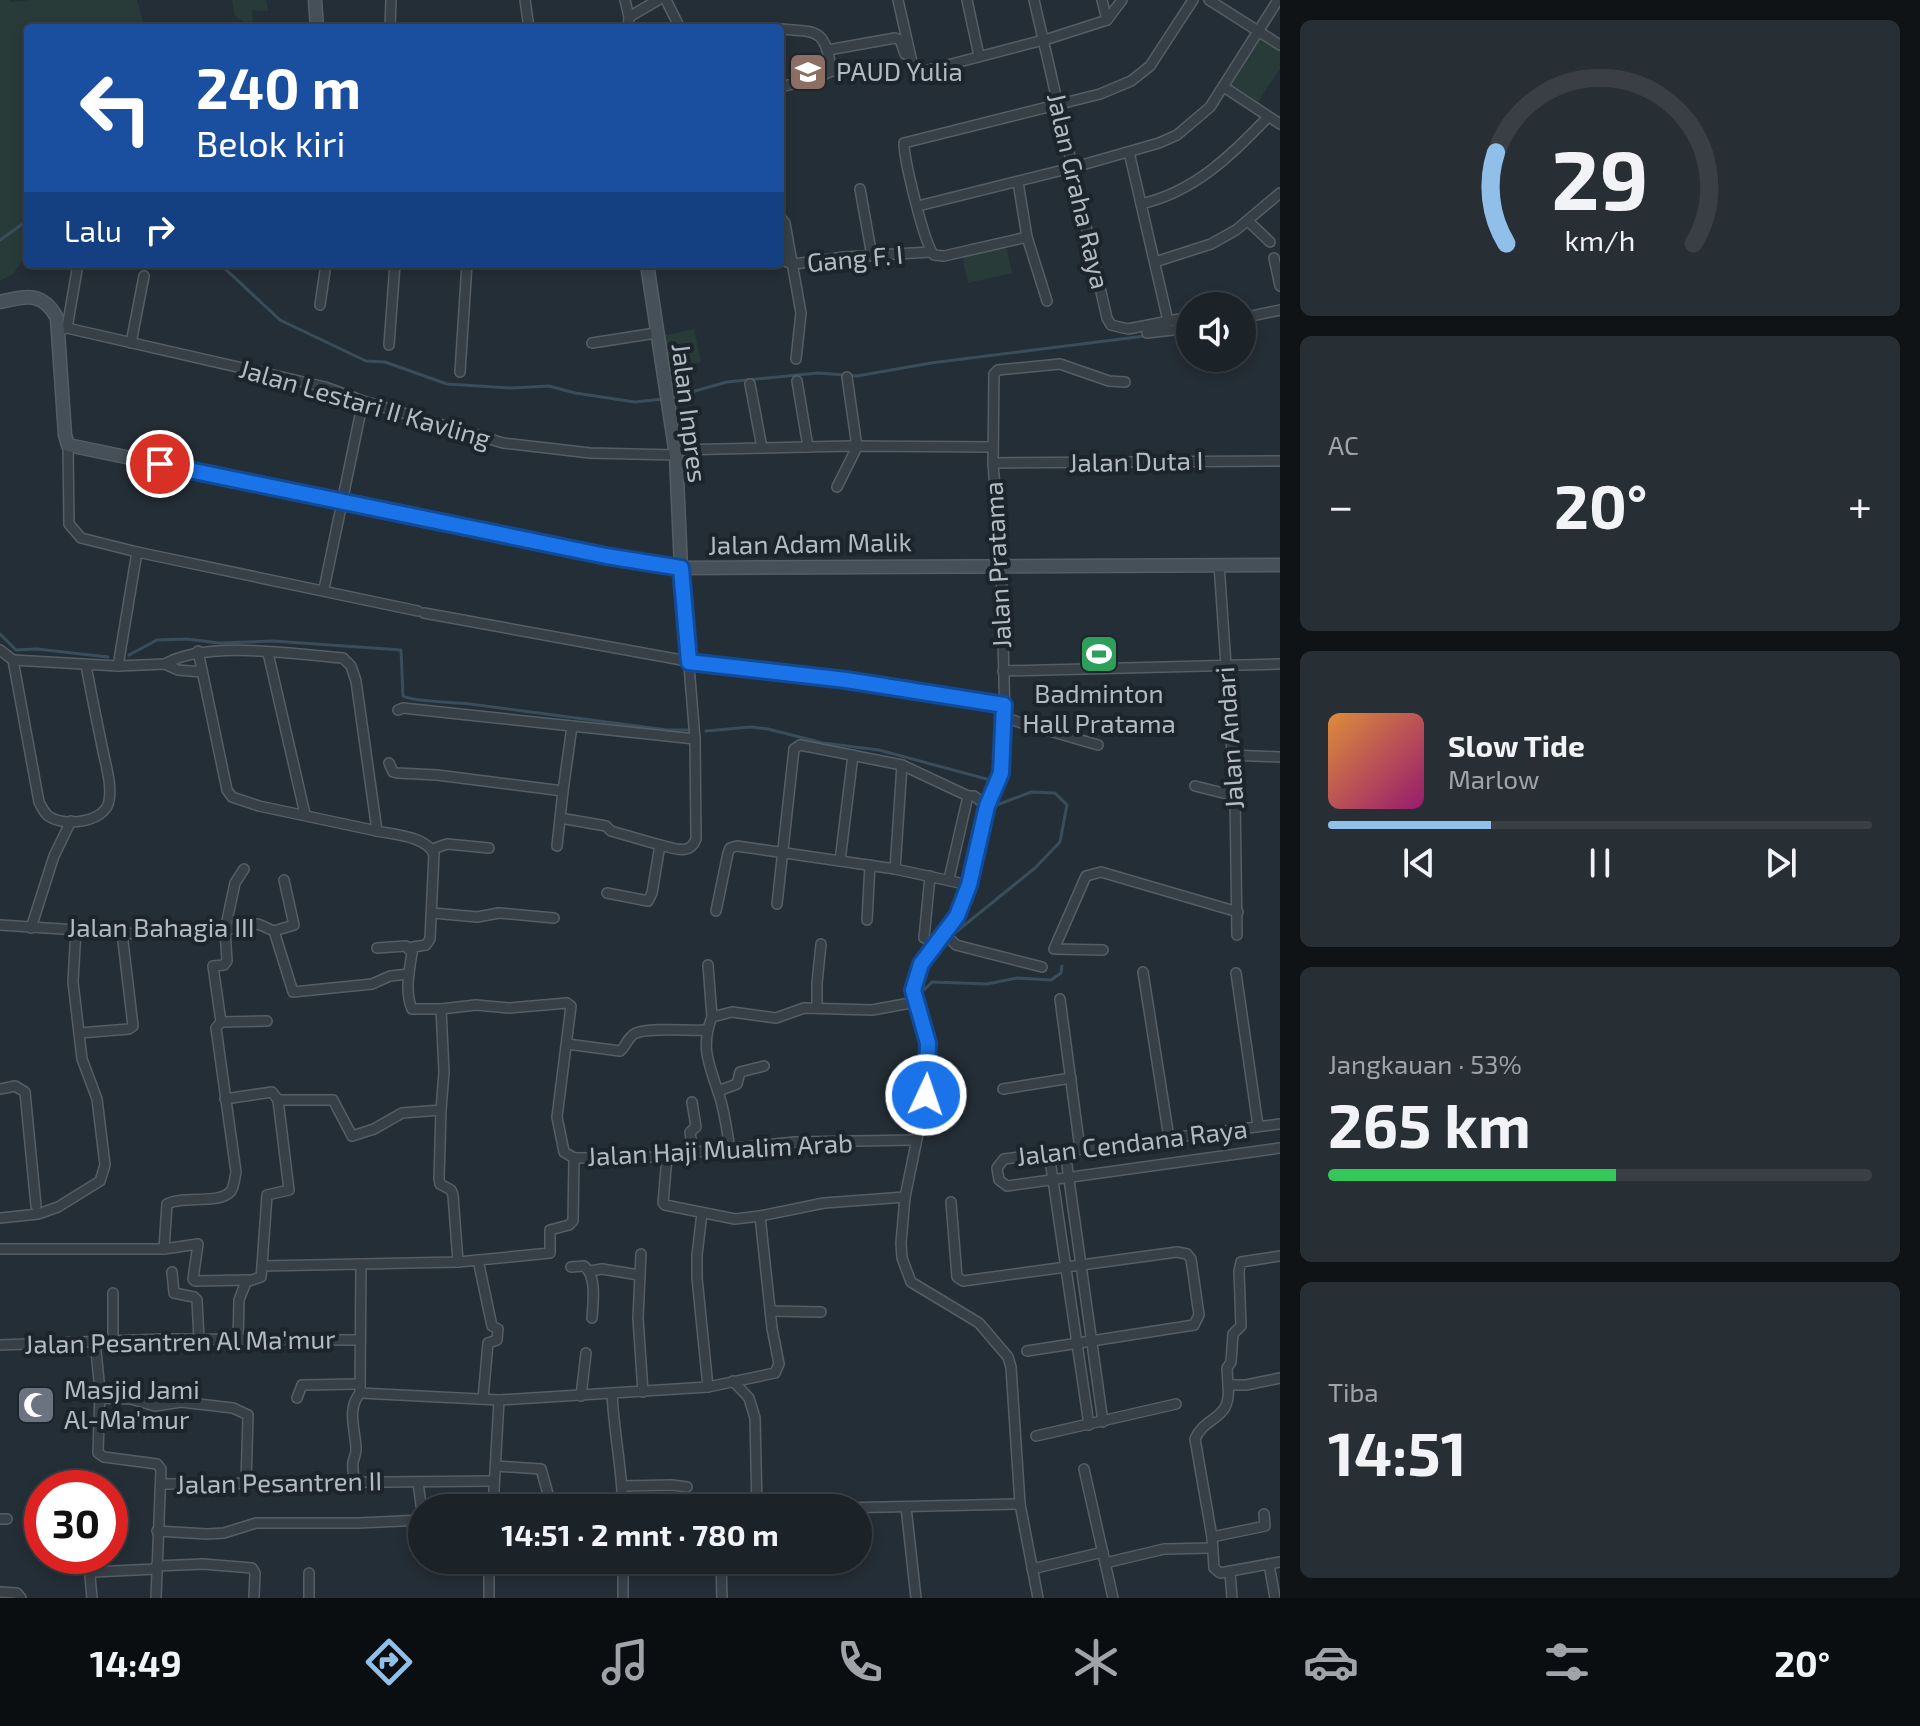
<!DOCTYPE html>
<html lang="id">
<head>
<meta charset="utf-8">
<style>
	:root { --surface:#1b2228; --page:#282f34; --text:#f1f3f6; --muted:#a0a4a8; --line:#393f45; --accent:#90c0ea }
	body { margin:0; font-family:"Exo 2",sans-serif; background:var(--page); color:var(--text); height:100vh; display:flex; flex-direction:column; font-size:30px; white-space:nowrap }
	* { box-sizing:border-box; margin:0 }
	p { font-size:26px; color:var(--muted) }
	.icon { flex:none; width:44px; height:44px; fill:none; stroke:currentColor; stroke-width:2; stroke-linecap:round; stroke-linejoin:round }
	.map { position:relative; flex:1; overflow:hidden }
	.side { display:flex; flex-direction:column; gap:20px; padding:20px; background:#0f1316; width:640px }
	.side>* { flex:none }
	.banner { position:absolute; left:24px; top:24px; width:760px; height:244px; border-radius:8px; box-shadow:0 4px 12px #0003,0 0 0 2px var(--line); background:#1a4fa0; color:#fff; overflow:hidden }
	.buttons { position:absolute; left:1176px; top:292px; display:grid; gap:16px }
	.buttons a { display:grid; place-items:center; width:80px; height:80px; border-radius:50%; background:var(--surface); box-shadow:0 4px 12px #0003,0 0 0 2px var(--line); font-size:40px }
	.speed { position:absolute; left:24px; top:1470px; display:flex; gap:16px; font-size:40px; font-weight:700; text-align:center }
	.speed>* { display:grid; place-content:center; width:104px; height:104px; border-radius:50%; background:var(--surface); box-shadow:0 4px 12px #0003,0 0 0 2px var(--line); line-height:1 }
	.speed .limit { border:12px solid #d22; background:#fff; color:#111 }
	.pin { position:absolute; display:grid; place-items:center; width:68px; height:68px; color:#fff; margin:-34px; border:4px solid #fff; border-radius:50%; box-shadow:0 2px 8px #0007 }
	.me { position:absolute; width:88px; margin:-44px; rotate:3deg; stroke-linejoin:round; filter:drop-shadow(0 0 6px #0008) }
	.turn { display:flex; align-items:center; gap:28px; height:168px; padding:0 40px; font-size:36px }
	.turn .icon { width:104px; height:104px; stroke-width:2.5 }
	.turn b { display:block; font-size:56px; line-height:68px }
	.then { display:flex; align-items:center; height:76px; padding:0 40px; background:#0003; gap:16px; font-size:30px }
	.big { font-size:60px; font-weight:700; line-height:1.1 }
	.side .card { flex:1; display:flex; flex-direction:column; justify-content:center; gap:12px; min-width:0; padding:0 28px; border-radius:12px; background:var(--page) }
	.side .dial { align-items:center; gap:0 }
	.dial svg { height:208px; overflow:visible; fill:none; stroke:var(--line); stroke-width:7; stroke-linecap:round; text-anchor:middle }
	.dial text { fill:var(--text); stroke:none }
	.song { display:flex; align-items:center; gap:24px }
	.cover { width:96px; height:96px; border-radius:12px; background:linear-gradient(135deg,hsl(30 70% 55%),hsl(320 70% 35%)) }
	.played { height:8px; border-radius:4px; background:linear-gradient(90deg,var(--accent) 30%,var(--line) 30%) }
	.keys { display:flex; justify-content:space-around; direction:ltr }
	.heat { display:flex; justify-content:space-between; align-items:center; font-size:44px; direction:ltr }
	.charge { height:12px; border-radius:6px; background:linear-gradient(90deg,#34c759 53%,var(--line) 0) }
	.trip { position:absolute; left:408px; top:1494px; width:464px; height:80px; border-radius:40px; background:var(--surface); box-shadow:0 4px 12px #0003,0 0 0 2px var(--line); font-weight:700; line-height:80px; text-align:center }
	.dock { display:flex; height:128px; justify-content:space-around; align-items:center; background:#0b0e10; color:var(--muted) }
	.dock .icon { width:56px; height:56px }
	.dock .on { color:var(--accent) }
	.dock b { font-size:36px; color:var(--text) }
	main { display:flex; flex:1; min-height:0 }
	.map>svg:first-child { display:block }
	.green { fill:#283b38 }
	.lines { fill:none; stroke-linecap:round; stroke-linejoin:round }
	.stream { stroke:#3a4d5b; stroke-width:3 }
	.street-casing { stroke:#555e64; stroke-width:12 }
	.secondary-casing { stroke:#555e64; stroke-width:15 }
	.street { stroke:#374047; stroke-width:9 }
	.secondary { stroke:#455059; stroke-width:12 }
	.route-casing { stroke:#114b97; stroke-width:20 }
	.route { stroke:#1a73e8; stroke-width:14 }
	.labels { text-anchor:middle; stroke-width:8; stroke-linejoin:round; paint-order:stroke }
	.poi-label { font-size:26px; fill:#b2bbc3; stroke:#1c252b; text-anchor:start }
	.street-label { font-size:26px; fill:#b2bbc3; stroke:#1c252b }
</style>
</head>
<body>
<main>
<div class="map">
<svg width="1280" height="1598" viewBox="0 0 1280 1598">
	<rect width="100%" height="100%" fill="#242e36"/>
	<!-- green -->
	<g class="green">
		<path d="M0,0H10L11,2L31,0H137L145,28H28V252L13,274L0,281Z"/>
		<path d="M232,0H266L268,11L252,10L253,22L245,23L235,16Z"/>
		<path d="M1259,38L1280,51V69L1257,103L1230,84Z"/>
		<path d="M1006,245L1012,273L968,283L962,256Z"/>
		<path d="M694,329L701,362L666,369L659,337Z"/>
	</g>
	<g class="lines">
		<!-- stream -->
		<g class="stream">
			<path d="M0,240L28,220"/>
			<path d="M220,264L280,320L366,361L385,362L447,384L511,388L549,386L575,393L635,402L663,399"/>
			<path d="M670,398L727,382L818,373L857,376L931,363L1145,336"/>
			<path d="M0,634L16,650L37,649L108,657"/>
			<path d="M129,655L157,640L187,639L219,643L273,641L401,650L403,696C413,702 455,702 470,704C535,712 601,721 667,730H690"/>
			<path d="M706,731L750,727L768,729L823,743L879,750L994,781"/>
			<path d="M956,932L1035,868L1060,842L1067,805L1055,793L1031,792L997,805"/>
			<path d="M934,952L946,941"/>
			<path d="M922,976L924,990L932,982L987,984L1017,978L1051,980L1061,973L1062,966"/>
		</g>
		<!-- street casing -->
		<g class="street-casing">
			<g id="street">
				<path d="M525,0L529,28"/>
				<path d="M625,0L629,17"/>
				<path d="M666,0L680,28"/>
				<path d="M898,0L914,71L921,72L1051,38L1107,20L1122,0"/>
				<path d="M967,0L979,56"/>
				<path d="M1034,0L1107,318L1111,325L1128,329L1190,317"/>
				<path d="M1102,0L1107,20"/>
				<path d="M1209,0L1280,45"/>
				<path d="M390,28L391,0"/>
				<path d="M628,28L629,17L658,0"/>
				<path d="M780,29C819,32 824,28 832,71"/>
				<path d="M828,50L895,38L900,40L905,54"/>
				<path d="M780,87L814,79L832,71H875"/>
				<path d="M1224,87L1280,124"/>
				<path d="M1129,152L1168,321"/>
				<path d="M1018,182L1027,237L1047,301"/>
				<path d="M860,189L872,256"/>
				<path d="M1141,204C1194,192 1232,155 1268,117"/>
				<path d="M918,206L1075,167L1159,143L1177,135L1210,107L1278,0"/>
				<path d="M780,217L785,223L801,313L796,359"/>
				<path d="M1248,221L1270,242"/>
				<path d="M1027,237L944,256L934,255C924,244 904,159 904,143L1100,94L1131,81L1150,66L1193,0"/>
				<path d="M1274,258L1280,286"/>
				<path d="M780,260L794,264L844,257L930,252"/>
				<path d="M1155,262L1211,244L1236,230L1280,193"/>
				<path d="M320,305L326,264"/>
				<path d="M1242,318L1280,310"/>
				<path d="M67,328L78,264"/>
				<path d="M59,330L67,328L325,387L363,401L503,443L590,453L676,455"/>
				<path d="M1147,333L1190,328"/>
				<path d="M131,343L144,276"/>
				<path d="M592,343L656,333"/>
				<path d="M389,345L395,264"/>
				<path d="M460,372L467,264"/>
				<path d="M797,381L808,447"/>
				<path d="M750,384L762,448"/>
				<path d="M68,445L69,524L81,538L137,552L418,611"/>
				<path d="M675,450L850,446L993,447"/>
				<path d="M993,463L1280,461"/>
				<path d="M837,487L857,447L847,377"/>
				<path d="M1219,564L1235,796L1237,935"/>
				<path d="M324,589L363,401"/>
				<path d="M424,613L698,663L846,680L1004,705"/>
				<path d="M0,650L13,660L118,666L165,664L178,670L202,672"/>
				<path d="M268,653L305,814"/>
				<path d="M13,660L39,802C42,807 44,814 50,817C66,827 105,822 109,801C112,785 106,766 103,751C97,722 91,693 86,665"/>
				<path d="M165,664C206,640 295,654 343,658L351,666L356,681L377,831L259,806L232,797L227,790L198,651"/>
				<path d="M118,666L137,552"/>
				<path d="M1003,671L1280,664"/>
				<path d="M398,710L403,708L572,726"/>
				<path d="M1005,718L1098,745"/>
				<path d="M1232,755L1280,757"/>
				<path d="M389,763L393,772L397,773L437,775L563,791L572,726L695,739"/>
				<path d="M1195,786L1235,796"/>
				<path d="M560,818L606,826L611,831L660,845"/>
				<path d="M377,831C395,835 426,836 434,854L430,939L426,945L413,947C410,966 404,991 412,1009H441L476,1005L509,1008L567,1003L571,1006L557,1117L564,1152L574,1158"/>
				<path d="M557,846L563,791"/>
				<path d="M433,849L447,844L489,848"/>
				<path d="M840,861L853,755"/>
				<path d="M895,869L902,765"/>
				<path d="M949,879L968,796"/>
				<path d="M284,880L294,925L274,931L293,992L372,984L390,976L409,974"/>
				<path d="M607,893L648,901L652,893L660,845C674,848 690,856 696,839L695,739L681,568"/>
				<path d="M777,904L794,749L800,745L902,765L968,796H974L987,806"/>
				<path d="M716,911L728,853L730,848L737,846L895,869L969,885"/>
				<path d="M433,913L477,917L499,913L554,918"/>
				<path d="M867,920L870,865"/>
				<path d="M0,925L139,934L225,930L258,924L274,931"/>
				<path d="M31,928L54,856L71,821"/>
				<path d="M943,932L956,945L1042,967"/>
				<path d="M924,938L930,876"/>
				<path d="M377,948L406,946L412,953"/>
				<path d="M1103,950L1054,949L1086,876L1101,872L1238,912"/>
				<path d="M708,965L712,1017"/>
				<path d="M1143,972L1169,1138"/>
				<path d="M1236,973L1258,1126"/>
				<path d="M1060,999L1080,1149"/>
				<path d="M817,1008V983L821,944"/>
				<path d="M221,1022L267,1021"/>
				<path d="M79,1033L129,1029L133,1026L122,933"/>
				<path d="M567,1044L620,1051C627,1046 627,1037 636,1033C651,1027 689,1031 707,1030"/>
				<path d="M0,1089L15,1086L25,1092L36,1206"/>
				<path d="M1003,1089L1071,1078"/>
				<path d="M718,1091L737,1084L740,1072L764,1066"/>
				<path d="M225,1099L272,1092L278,1100L289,1190L267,1195L262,1266"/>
				<path d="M278,1100H333L352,1136L374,1129L402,1113L441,1110L444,1072L441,1009"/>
				<path d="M692,1102L696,1127L690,1132L693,1152"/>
				<path d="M441,1110L439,1179L440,1184L451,1190L453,1195L458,1262"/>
				<path d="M1280,1124L1004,1159L997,1168L999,1180L1007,1186L1280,1148"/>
				<path d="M730,1149C727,1132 725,1114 720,1098C711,1068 699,1049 712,1017L732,1012L776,1018L804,1008L872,1010L916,1002"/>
				<path d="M1065,1151L1103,1422"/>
				<path d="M1049,1153L1089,1425"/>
				<path d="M667,1157L663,1203L665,1205L735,1219L760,1216L824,1203L905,1197"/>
				<path d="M574,1158L667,1157L686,1153L795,1142L915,1140"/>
				<path d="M951,1202L957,1277L963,1281L1177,1252L1187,1254L1191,1259L1199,1315L1194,1325L1027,1351"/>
				<path d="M702,1213L697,1255V1278L708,1387"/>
				<path d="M0,1218L38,1214L58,1207L100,1181L105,1165L97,1099L82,1059L73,982L76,929"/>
				<path d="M0,1249H164L198,1244L193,1279L195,1281L249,1280"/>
				<path d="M164,1249L167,1204C183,1195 220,1205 231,1191C234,1187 235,1177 236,1172L216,1028L221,1022L213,966L224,965L227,961L225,930L235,883L244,869"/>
				<path d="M641,1254L638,1318L643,1392"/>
				<path d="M478,1260L492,1326L498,1329L497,1340L488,1343L483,1399"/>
				<path d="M361,1264L458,1262L550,1253V1230L569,1225L573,1221L574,1158"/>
				<path d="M571,1267L584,1266C597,1276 593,1302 592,1318"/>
				<path d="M590,1271L602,1269L639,1275"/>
				<path d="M172,1272L174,1293L194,1297L197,1300L199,1340"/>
				<path d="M113,1293V1341"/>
				<path d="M770,1311L821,1312"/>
				<path d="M95,1341L100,1391L98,1453L104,1457L157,1464L161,1469L156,1598"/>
				<path d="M238,1342L239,1300L246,1282L261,1277L262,1266L361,1264L360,1393C346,1410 356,1431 356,1450C356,1454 354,1458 353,1462C352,1467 354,1476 354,1481"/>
				<path d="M0,1345L164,1339L360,1340"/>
				<path d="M1280,1378L1246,1385H1228C1232,1421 1205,1415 1195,1439L1212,1537L1214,1568L1220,1573L1280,1562"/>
				<path d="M733,1381L749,1398L755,1418L757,1508"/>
				<path d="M1228,1385L1227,1368L1231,1362L1233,1334L1241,1326L1239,1271L1241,1262L1280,1256"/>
				<path d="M360,1393L499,1400L708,1387L775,1373L779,1364L772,1328L760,1216"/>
				<path d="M612,1394C614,1433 622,1469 623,1508"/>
				<path d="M581,1396L586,1353"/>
				<path d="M100,1398L131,1399L155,1406L181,1402L233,1408L248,1415L246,1484"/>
				<path d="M297,1398L302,1385L360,1384"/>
				<path d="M1036,1436L1176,1404"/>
				<path d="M496,1466L541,1469L552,1508"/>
				<path d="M1084,1469L1113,1598"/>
				<path d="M418,1482L422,1513"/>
				<path d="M161,1484L492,1481"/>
				<path d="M622,1486L672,1485L687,1487"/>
				<path d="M906,1507L916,1598"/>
				<path d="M493,1508L499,1400"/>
				<path d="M840,1508L1020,1504"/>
				<path d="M0,1519H7"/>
				<path d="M157,1531L207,1534L224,1533L256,1523H359L422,1520"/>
				<path d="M1212,1537L1265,1526L1264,1514"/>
				<path d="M721,1560L722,1598"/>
				<path d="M1105,1563L1164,1549L1211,1548"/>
				<path d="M1269,1564L1275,1598"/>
				<path d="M156,1566L203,1564L252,1568L255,1573L254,1596"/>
				<path d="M1032,1569L1103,1552"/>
				<path d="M1230,1572L1232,1598"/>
				<path d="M309,1573V1598"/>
				<path d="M0,1592L17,1593L21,1598"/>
				<path d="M92,1598L90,1576L93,1572L156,1569"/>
				<path d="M489,1598V1560"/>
				<path d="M623,1598V1560"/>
				<path d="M1038,1598L1020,1504L1011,1367L1008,1357L979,1323L911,1282L902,1258L901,1243L905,1197L926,1095L929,1067L928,1043L913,990L914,983L930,950L957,916L969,885L987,806L1001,773L1003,765L1005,718L1001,564L993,463L994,374L998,370L1060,364L1109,381L1125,382"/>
			</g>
		</g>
		<!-- secondary casing -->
		<g class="secondary-casing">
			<g id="secondary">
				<path d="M315,0L317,28"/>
				<path d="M647,264L676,455L681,568"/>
				<path d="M0,302C26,296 43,291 57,318L65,435L68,445L606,556L681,568L1280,565"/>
			</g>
		</g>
		<!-- street -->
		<use href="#street" class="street"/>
		<!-- secondary -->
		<use href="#secondary" class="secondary"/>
	</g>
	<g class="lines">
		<!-- route casing -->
		<g class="route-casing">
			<path id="route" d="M160,464L606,556L681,568L689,662L846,680L1004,705L1001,773L987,806L969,885L957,916L921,964L913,990L928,1043L926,1095"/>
		</g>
		<!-- route -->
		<use href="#route" class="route"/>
	</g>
	<!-- icons -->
	<defs>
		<g id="school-square" transform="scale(2)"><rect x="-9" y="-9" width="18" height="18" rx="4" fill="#8d6e63" stroke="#1c252b"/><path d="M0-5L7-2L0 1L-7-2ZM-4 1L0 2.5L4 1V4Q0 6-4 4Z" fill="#fff"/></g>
		<g id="stadium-square" transform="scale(2)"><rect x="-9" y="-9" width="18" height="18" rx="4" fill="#2e9e5b" stroke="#1c252b"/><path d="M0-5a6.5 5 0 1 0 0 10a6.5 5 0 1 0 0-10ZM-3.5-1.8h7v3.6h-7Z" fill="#fff"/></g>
		<g id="mosque-square" transform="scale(2)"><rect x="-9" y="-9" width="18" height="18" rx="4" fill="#6b7280" stroke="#1c252b"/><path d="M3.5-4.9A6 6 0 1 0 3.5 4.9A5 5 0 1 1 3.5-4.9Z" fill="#fff"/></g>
	</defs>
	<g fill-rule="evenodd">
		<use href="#school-square" x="808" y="72"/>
		<use href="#stadium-square" x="1099" y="654"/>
		<use href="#mosque-square" x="36" y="1405"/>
	</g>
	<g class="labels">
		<!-- poi labels -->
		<g class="poi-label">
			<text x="836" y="81">PAUD Yulia</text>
			<text x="1099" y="703" text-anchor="middle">Badminton<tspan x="1099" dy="30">Hall Pratama</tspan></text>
			<text x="64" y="1399">Masjid Jami<tspan x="64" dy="30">Al-Ma'mur</tspan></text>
		</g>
		<!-- street labels -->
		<g class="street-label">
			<text transform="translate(1078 191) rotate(77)" y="9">Jalan Graha Raya</text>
			<text transform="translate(855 259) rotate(-5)" y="9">Gang F. I</text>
			<text transform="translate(365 404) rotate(16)" y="9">Jalan Lestari II Kavling</text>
			<text transform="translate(689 413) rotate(83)" y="9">Jalan Inpres</text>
			<text transform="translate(1136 462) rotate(-1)" y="9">Jalan Duta I</text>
			<text transform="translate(810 544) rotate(-1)" y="9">Jalan Adam Malik</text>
			<text transform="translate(998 565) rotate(-93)" y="9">Jalan Pratama</text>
			<text transform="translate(1230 738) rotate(-94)" y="9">Jalan Andari</text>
			<text x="161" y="937">Jalan Bahagia III</text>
			<text transform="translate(1132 1143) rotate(-7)" y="9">Jalan Cendana Raya</text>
			<text transform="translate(720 1150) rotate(-3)" y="9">Jalan Haji Mualim Arab</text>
			<text transform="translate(180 1342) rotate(-1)" y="9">Jalan Pesantren Al Ma'mur</text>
			<text transform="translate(279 1483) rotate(-1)" y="9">Jalan Pesantren II</text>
		</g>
	</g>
</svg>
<div class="buttons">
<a><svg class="icon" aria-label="sound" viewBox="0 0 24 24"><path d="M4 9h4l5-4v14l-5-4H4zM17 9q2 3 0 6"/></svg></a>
</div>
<div class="speed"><div class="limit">30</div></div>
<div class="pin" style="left:160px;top:464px;background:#d93025"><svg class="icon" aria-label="arrive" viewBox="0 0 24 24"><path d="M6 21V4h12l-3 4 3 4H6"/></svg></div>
<svg class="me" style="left:926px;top:1095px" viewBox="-20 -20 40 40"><circle r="17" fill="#1a73e8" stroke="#fff" stroke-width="3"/><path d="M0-11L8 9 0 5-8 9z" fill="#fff"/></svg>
<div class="trip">14:51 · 2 mnt · 780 m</div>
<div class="banner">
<div class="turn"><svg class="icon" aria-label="left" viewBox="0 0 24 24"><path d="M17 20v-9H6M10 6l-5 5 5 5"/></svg><div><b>240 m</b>Belok kiri</div></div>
<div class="then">Lalu<svg class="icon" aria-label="right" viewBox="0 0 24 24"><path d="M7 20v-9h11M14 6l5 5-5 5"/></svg></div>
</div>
</div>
<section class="side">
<div class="card dial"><svg viewBox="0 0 100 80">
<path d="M14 69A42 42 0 1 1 86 69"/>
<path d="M14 69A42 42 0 0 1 10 34" stroke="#90c0ea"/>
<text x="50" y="56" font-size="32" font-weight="700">29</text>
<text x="50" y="72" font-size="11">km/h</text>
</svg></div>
<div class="card"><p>AC</p>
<div class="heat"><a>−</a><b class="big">20°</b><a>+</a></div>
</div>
<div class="card">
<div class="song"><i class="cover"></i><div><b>Slow Tide</b><p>Marlow</p></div></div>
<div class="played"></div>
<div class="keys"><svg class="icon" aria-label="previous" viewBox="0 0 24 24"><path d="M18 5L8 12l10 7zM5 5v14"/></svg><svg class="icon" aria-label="pause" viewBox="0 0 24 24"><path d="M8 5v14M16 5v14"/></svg><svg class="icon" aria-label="next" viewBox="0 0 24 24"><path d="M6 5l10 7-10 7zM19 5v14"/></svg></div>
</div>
<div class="card"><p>Jangkauan · 53%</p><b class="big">265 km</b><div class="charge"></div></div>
<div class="card"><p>Tiba</p><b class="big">14:51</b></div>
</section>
</main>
<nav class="dock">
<b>14:49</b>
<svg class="icon on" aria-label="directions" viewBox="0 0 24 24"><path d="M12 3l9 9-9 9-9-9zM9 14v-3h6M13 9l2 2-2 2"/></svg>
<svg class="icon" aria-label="music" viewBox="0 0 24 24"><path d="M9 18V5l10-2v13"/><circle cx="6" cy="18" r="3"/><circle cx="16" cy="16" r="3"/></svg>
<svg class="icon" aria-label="phone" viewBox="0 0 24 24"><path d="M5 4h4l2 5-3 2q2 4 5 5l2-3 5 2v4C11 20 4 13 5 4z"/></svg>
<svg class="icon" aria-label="climate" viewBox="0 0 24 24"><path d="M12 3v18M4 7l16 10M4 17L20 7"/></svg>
<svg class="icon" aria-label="car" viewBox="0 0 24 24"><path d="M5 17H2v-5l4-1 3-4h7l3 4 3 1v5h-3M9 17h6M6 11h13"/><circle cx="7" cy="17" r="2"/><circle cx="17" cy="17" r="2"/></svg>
<svg class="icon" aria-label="filters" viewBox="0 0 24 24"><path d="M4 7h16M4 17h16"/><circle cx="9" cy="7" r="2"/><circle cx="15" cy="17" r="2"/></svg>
<b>20°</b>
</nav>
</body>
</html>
